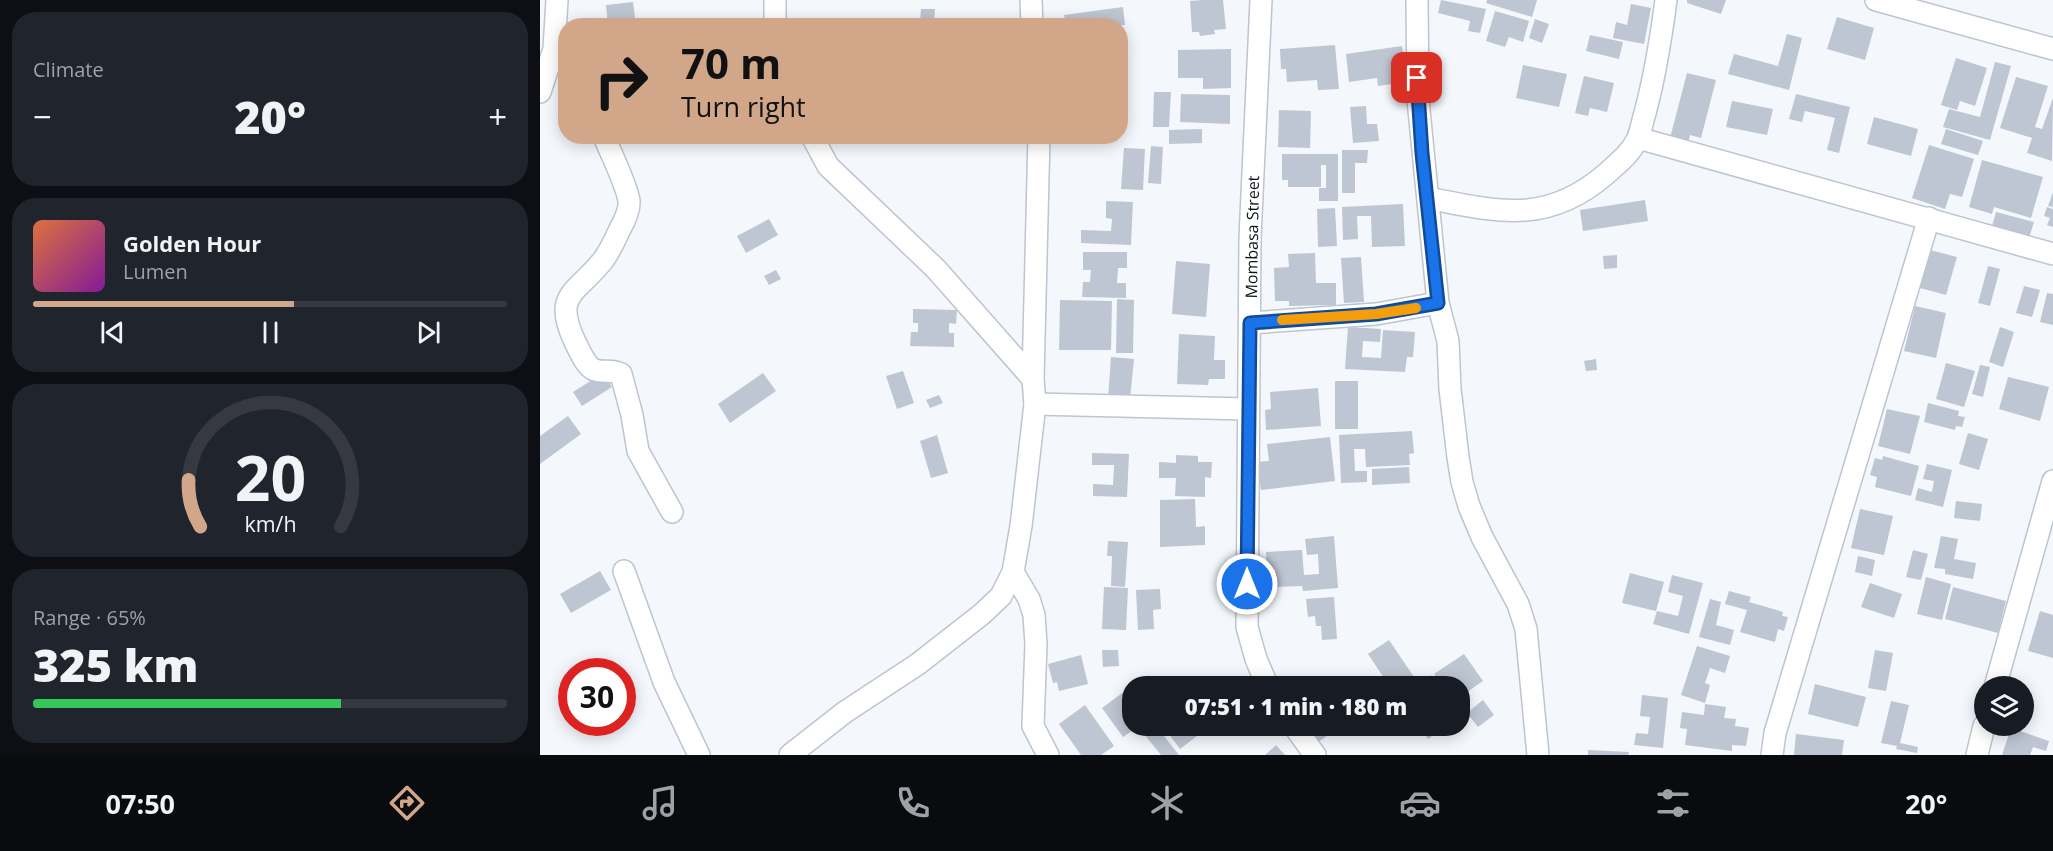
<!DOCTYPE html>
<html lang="en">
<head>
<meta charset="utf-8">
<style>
	:root { --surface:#171b24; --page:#20242c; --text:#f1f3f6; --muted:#9ea1a6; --line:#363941; --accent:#d1a689 }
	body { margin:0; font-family:"Open Sans",sans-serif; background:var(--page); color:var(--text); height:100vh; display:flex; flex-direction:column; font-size:22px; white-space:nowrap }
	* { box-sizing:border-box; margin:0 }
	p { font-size:20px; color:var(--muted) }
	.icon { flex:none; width:33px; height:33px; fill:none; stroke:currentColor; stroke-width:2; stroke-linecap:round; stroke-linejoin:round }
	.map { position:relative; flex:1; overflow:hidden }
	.details { display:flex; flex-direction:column; gap:12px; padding:12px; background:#0d0f14; width:540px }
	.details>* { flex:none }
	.banner { position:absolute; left:18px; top:18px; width:570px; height:126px; border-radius:24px; box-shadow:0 3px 15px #0003; background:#d1a689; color:#111; overflow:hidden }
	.fabs { position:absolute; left:1434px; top:676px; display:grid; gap:12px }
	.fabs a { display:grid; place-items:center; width:60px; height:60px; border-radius:50%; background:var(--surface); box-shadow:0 3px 15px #0003; font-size:30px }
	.speed { position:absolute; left:18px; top:658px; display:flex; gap:12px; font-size:30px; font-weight:700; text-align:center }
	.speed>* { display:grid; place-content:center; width:78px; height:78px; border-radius:50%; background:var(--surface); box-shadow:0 3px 15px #0003; line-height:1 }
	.speed .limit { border:9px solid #d22; background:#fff; color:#111 }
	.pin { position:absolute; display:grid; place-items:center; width:51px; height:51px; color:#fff; margin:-26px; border-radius:12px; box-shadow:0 3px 9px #0006 }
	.me { position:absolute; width:66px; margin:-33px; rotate:0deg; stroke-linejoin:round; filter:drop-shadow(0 0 4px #0008) }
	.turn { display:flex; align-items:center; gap:21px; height:126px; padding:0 24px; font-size:27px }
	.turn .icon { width:78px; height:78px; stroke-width:2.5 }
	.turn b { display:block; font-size:42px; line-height:51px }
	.big { font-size:45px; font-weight:800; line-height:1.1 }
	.details .card { flex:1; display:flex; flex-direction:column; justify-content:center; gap:9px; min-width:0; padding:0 21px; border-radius:24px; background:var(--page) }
	.details .dial { align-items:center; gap:0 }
	.dial svg { height:156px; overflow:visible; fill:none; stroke:var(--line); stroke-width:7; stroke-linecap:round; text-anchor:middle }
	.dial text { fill:var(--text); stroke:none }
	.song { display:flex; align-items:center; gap:18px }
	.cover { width:72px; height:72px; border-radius:9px; background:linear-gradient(135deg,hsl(20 70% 55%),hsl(290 70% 35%)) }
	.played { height:6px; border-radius:3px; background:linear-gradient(90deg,var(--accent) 55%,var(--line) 55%) }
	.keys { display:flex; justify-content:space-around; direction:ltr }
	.heat { display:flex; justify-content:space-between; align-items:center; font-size:33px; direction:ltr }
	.charge { height:9px; border-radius:4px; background:linear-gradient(90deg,#34c759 65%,var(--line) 0) }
	.trip { position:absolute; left:582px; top:676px; width:348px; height:60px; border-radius:24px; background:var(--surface); box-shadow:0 3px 15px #0003; font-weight:800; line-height:60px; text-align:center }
	.tab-bar { display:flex; height:96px; justify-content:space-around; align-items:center; background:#090b0e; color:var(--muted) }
	.tab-bar .icon { width:42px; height:42px }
	.tab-bar .active { color:var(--accent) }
	.tab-bar b { font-size:27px; color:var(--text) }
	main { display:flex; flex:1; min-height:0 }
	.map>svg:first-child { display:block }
	.building { fill:#bec6d3 }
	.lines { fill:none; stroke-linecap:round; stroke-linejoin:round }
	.street-casing { stroke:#bdc4d2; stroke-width:24 }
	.street { stroke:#fff; stroke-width:21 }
	.route-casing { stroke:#114b97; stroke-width:15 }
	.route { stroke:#1a73e8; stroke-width:10 }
	.slow { stroke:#f59e0b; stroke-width:10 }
	.labels { text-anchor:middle; stroke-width:4.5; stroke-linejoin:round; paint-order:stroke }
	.street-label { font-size:16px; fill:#0f1216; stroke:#fff }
</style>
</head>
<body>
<main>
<section class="details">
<div class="card"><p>Climate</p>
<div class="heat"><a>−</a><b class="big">20°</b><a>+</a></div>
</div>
<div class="card">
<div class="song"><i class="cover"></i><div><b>Golden Hour</b><p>Lumen</p></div></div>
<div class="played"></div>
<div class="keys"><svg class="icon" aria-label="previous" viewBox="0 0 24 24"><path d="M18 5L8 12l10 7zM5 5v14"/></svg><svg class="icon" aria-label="pause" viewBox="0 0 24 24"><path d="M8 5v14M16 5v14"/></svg><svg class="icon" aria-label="next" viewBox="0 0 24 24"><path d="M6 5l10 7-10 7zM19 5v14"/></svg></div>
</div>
<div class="card dial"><svg viewBox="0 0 100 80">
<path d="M14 69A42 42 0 1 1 86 69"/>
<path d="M14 69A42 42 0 0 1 8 45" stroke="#d1a689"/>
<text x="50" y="56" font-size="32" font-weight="700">20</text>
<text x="50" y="72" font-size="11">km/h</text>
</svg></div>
<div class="card"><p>Range · 65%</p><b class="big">325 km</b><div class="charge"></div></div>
</section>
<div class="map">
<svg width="1513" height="755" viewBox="0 0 1513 755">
	<rect width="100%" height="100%" fill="#f4f7fc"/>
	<!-- building -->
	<g class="building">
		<path d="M663,0H683L686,29L674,30L675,34L660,36L659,32H652L650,1Z"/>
		<path d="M901,0L946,9L940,33L928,31L930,21L898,13Z"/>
		<path d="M947,0H997L992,17L946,3Z"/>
		<path d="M1147,0H1186L1181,14L1147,3Z"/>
		<path d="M93,2L96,26H68L66,5Z"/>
		<path d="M1091,4L1111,8L1104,44L1073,38L1076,22L1087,25Z"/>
		<path d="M583,7L585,25L526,26L524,15Z"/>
		<path d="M381,9H395L394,22L380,21Z"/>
		<path d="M955,11L989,21L983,42L969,37L965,47L946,41Z"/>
		<path d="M1297,17L1334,28L1325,60L1287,49Z"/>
		<path d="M995,19L1009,24L1002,43L989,38Z"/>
		<path d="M1247,34L1262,38L1249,90L1188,74L1194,54L1238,66Z"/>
		<path d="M1050,35L1083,42L1079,59L1046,51Z"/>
		<path d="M795,45L799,89L778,90L777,80L747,82L746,69H741L740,49Z"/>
		<path d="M862,46L867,82L838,86L837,78L809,82L806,54Z"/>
		<path d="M691,49V88L663,89V78H638V50Z"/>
		<path d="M1416,58L1447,68L1435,106L1420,101L1417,110L1401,105Z"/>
		<path d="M1455,62L1471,66L1450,140L1403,127L1409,109L1440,117Z"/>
		<path d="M983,65L1027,74L1019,107L976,98Z"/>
		<path d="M1147,73L1176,80L1161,138L1150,135L1148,143L1130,138Z"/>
		<path d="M1044,76L1074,83L1067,112L1050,108L1048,116L1035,113Z"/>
		<path d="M1476,77L1508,86L1495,127L1502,129L1513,98L1512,161L1487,153L1492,138L1460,128Z"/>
		<path d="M614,92H631L629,127H613Z"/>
		<path d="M641,94L690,95V124L640,122Z"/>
		<path d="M1256,94L1310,107L1299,153L1287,150L1295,118L1265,111L1262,122L1249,119Z"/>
		<path d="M1192,101L1233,109L1227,135L1186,127Z"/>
		<path d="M826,106L827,124H837L839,141L813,143L810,107Z"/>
		<path d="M739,110L771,111L770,148L738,147Z"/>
		<path d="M1334,117L1378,129L1371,156L1327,144Z"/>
		<path d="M662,129V143L629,144V130Z"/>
		<path d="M1406,129L1443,141L1438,155L1401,144Z"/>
		<path d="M553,136H577V141H552Z"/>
		<path d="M1389,145L1434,159L1422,197L1410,194L1405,209L1372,198Z"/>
		<path d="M611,146L623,147L621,184L608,183Z"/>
		<path d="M584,148L605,149L603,190L581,189Z"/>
		<path d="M802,150H828L827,163H815V193H802Z"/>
		<path d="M742,154H798V201H779V188H786V165H781V187H748V180H742Z"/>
		<path d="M1442,160L1503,177L1491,218L1454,207L1452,214L1429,207Z"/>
		<path d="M1513,192V207L1508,206Z"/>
		<path d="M1105,200L1108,221L1043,231L1040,210Z"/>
		<path d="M566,201L593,202L591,245L541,243V230L571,231L572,219L566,218Z"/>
		<path d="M863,204L865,246L832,247L831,216H817L818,239L803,240L802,207Z"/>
		<path d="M1507,207L1513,209V227L1507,225L1510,218L1504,216Z"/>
		<path d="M795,208L797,246L778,247L777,209Z"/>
		<path d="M1456,212L1494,222L1488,241L1451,230Z"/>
		<path d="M229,219L238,235L206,253L197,236Z"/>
		<path d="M1390,250L1417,257L1406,295L1380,288Z"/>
		<path d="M543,252H587V268H578L577,283H586V298L542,297L543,282H550L551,270H543Z"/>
		<path d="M775,253L776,283H796V305L749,306V301H735L734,268L749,267L748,254Z"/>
		<path d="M1077,255V268L1064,269L1063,256Z"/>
		<path d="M821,257L824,302L804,303L801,258Z"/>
		<path d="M636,261L670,264L666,317L632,314Z"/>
		<path d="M1448,266L1460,269L1450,306L1438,303Z"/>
		<path d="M236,270L241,279L229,285L224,276Z"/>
		<path d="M1484,286L1500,290L1492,317L1476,313Z"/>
		<path d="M1507,293L1513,294V325L1500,322Z"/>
		<path d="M577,299L594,300L593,353H576Z"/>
		<path d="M520,300L572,301L571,350H519Z"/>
		<path d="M1375,306L1406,313L1396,358L1364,351Z"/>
		<path d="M373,309L417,310L416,324L409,323V333H414V347L370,346L371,332H378V323H373Z"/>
		<path d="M808,327L841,329L840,342L823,341L822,357L841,358L843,330L875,332L873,357H867L865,372L805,369Z"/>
		<path d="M1460,327L1474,332L1463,367L1449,362Z"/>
		<path d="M639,334L675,336L674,360H685V379H669L668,385L637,384Z"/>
		<path d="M571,357L594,359L590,399L568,398Z"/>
		<path d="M1056,359L1057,370L1046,371L1044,361Z"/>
		<path d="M1406,363L1435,371L1424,407L1396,399Z"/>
		<path d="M1440,365L1450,367L1443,397L1432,394Z"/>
		<path d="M363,371L374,403L357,409L346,376Z"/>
		<path d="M63,373L72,387L42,406L33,392Z"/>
		<path d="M223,373L236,391L190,423L178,404Z"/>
		<path d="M1468,377L1509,387L1500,421L1459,409Z"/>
		<rect x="795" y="381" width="23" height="48"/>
		<path d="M778,388L781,426L726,430L725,410L731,409L730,392Z"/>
		<path d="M399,395L403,403L390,408L386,400Z"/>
		<path d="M1388,403L1419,411L1418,416L1425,417L1422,427L1416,426L1415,430L1384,422Z"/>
		<path d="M1347,409L1380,416L1370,454L1338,446Z"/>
		<path d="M28,416L41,434L0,464V436Z"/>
		<path d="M872,431L874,453L869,454L870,465L826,467L825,449H814L815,471H827V482L801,483L799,435Z"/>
		<path d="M1428,433L1448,439L1439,470L1419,464Z"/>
		<path d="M397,435L408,473L391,478L380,441Z"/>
		<path d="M790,437L795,481L721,490L717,462L729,461L727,444Z"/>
		<path d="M552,453L589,454L587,497L553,496V484L573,485L574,465H552Z"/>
		<path d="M636,455L658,456V462H672L671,478L665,477V497L635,496L636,478H619V462L636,463Z"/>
		<path d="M1343,456L1379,466L1371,496L1335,487L1337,477L1330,475L1335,458L1342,460Z"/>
		<path d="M1387,464L1412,470L1403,507L1375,500L1378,488L1392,492L1394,481L1383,479Z"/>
		<path d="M869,467L870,483L832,485V469Z"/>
		<path d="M655,499L656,527L665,526V545L620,547V500Z"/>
		<path d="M1416,501L1442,504L1440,521L1414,518Z"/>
		<path d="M1320,509L1353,516L1344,555L1311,548Z"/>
		<path d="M794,536L798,588L763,591L762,586L736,587L735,569L727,570L726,552L762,550L764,575L779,574L778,554L767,555L765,539Z"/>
		<path d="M1401,536L1418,539L1414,559L1436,563L1433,579L1405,574V569L1394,568Z"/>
		<path d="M568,541L588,542L585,587L571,586L572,556H567Z"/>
		<path d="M1373,550L1388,554L1381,580L1366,577Z"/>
		<path d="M1318,556L1335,560L1332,576L1315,572Z"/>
		<path d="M60,571L71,590L31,613L20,594Z"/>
		<path d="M1090,573L1124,582L1116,611L1082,603Z"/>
		<path d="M1132,575L1163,583L1149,634L1113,624L1117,611L1138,616L1143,596L1128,592Z"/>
		<path d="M1386,577L1411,584L1402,620L1377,614Z"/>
		<path d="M1330,583L1362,594L1354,618L1321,607Z"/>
		<path d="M564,587L588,588L586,630L562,629Z"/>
		<path d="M1413,587L1466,601L1458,633L1405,619Z"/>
		<path d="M620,589L621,609L613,610L614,629L598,630L596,590Z"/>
		<path d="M1189,591L1211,597L1209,602L1243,612L1242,616L1248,617L1244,631L1238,629L1235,642L1200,632L1207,610L1185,604Z"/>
		<path d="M794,597L797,639L782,640L781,626H776L775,616L768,617L766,599Z"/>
		<path d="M1170,599L1181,602L1176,625L1194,630L1190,645L1159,637Z"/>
		<path d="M1500,611L1513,615V658L1488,651Z"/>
		<path d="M849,640L874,677L858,687H850L828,654Z"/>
		<path d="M1157,646L1190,656L1185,673L1170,668L1165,683L1170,685L1165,703L1141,695Z"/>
		<path d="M562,650H578L579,666L563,667Z"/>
		<path d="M1335,650L1353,653L1346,691L1328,688Z"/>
		<path d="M924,654L943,681L920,697V687H903L894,674Z"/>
		<path d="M541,655L548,684L519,691L517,682L513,683L508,664Z"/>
		<path d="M891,675L899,687H873Z"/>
		<path d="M681,679L687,687H671Z"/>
		<path d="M1275,684L1326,697L1318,727L1268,714Z"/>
		<path d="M585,691L592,702V726H599L583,737L562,708Z"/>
		<path d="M1102,695L1128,698L1123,748L1094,745L1096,733L1108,734L1110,717L1100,716Z"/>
		<path d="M943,700L954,715L938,727L927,713Z"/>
		<path d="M1351,701L1369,705L1360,743L1378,747L1377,753L1356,749L1357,746L1341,743Z"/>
		<path d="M1165,704L1186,707L1184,718L1196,719L1195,726L1209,728L1206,746L1192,745V751L1145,745L1147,729L1140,728L1142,712L1164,715Z"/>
		<path d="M545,705L574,746L561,755H541L519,724Z"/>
		<path d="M614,726H616L639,755H621L604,734Z"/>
		<path d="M623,726L646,727L670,726L640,749Z"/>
		<path d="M767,726H802L778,742Z"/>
		<path d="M879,726H906L888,739Z"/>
		<path d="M1471,728L1509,741L1506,751L1493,747L1490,755H1462Z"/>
		<path d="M1256,734L1304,740L1302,755H1254Z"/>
		<path d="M736,745L745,755H725Z"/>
		<path d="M1048,750L1089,752L1088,755H1048Z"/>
	</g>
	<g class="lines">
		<!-- street casing -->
		<g class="street-casing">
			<g id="street">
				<path d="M235,0V26"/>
				<path d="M491,0L492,26"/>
				<path d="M721,0L710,238L707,627L716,659L728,687"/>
				<path d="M877,0L878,100L898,303L908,341L910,389L918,457L922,482L929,506L942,537L978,604L986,629L998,755"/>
				<path d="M1336,0L1513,49"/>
				<path d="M0,92L14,49L17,0"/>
				<path d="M64,136C70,152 87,185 89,201C90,210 84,222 79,231C75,240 70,250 64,259C37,294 11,293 36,344C40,351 46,367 55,370C63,373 72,369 81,374L92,415L98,451L132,512"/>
				<path d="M272,136L288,166L396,269L493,379"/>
				<path d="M1098,138L1513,254"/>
				<path d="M888,198C959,212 1007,225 1066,174C1078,163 1090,154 1097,140C1101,132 1102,122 1105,113C1115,76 1121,38 1126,0"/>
				<path d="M710,323L836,314L898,303"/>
				<path d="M495,404L708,409"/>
				<path d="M84,571L124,682L159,755"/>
				<path d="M473,572L489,599L494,615L496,644L493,726L508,755"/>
				<path d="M1455,687L1513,481"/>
				<path d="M754,726L775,755"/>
				<path d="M250,755L305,712L378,664L442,614L461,596L473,572L481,526L495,404L493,379L499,136"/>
				<path d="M1232,755L1235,733L1389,218"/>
				<path d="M1437,755L1444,726"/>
			</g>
		</g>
		<!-- street -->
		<use href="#street" class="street"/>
	</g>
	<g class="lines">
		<!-- route casing -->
		<g class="route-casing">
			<path id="route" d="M707,584L710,323L836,314L898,303L882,153L877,78"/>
		</g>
		<!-- route -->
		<use href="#route" class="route"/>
		<!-- slow -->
		<path class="slow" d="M742,320L836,314L876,308"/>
	</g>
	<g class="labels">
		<!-- street labels -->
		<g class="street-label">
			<text transform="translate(712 237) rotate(-89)" y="6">Mombasa Street</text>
		</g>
	</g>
</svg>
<div class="fabs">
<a><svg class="icon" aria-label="layers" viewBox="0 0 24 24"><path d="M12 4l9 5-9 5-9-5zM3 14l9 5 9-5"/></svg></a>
</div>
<div class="speed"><div class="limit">30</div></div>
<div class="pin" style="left:877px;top:78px;background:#d93025"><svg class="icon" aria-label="arrive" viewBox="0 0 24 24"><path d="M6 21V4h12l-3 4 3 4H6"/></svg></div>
<svg class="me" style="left:707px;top:584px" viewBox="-20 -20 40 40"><circle r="17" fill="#1a73e8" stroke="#fff" stroke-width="3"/><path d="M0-11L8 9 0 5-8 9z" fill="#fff"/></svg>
<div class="trip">07:51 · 1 min · 180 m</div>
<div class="banner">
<div class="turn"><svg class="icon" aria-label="right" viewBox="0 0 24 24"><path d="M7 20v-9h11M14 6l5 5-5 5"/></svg><div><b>70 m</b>Turn right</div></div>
</div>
</div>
</main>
<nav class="tab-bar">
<b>07:50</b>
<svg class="icon active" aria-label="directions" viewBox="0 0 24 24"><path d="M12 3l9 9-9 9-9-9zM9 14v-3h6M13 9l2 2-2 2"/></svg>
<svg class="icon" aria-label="music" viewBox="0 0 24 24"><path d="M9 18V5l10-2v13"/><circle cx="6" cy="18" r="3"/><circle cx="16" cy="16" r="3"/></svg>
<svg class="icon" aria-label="phone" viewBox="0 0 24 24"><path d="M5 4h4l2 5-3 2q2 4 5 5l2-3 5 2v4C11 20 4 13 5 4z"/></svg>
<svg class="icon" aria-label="climate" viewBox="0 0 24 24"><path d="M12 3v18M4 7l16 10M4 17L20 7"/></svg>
<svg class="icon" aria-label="car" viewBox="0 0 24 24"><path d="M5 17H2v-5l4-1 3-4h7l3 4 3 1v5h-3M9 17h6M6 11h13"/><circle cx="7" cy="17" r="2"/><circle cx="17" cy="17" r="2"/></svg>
<svg class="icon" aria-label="filters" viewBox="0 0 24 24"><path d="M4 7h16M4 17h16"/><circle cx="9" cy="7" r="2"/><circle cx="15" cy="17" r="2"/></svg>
<b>20°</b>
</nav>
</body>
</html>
